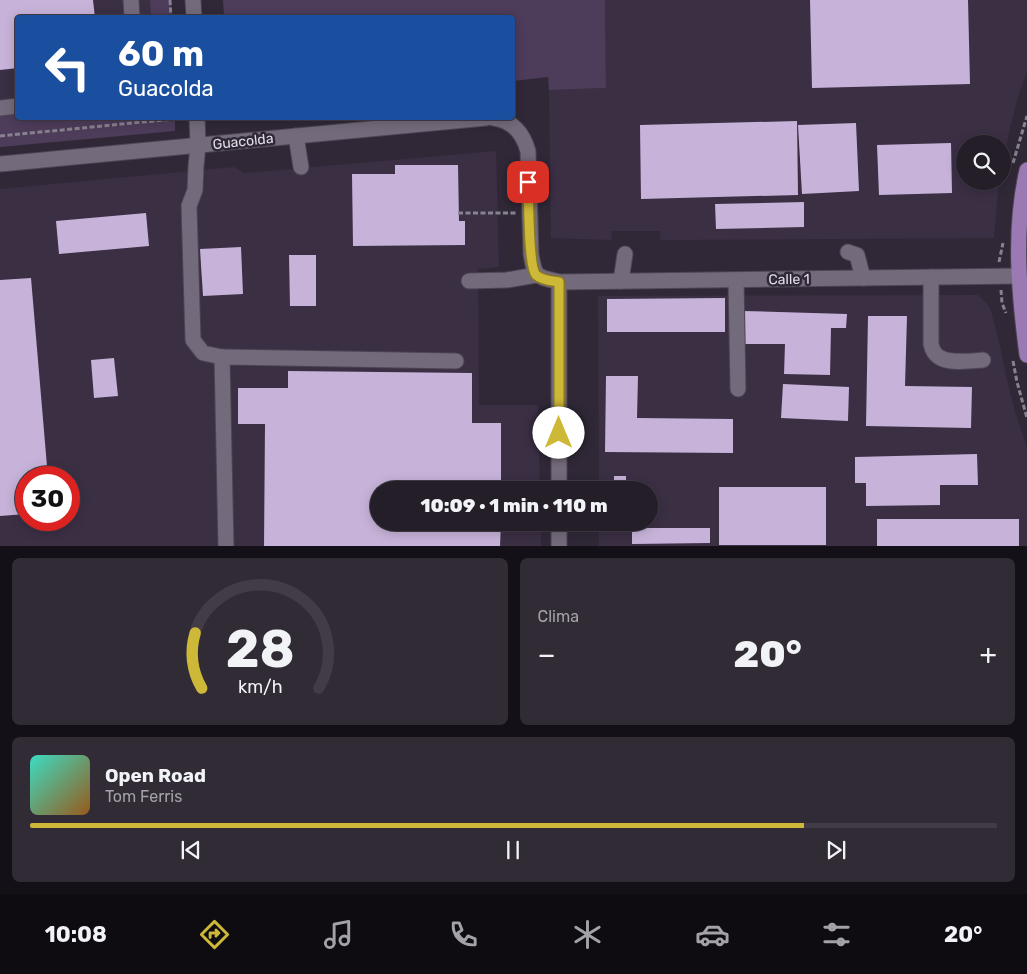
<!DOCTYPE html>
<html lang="es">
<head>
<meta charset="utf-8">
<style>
	:root { --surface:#241e29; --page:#302b35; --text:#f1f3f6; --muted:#a3a2a8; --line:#413c46; --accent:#ceb837 }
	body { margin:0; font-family:Rubik,sans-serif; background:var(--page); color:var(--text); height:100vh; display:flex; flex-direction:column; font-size:19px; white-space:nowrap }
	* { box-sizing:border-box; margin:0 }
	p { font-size:16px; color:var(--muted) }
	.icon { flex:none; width:28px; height:28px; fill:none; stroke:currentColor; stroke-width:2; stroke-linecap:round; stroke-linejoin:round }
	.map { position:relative; height:546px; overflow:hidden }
	.side { display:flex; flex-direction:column; gap:12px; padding:12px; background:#141017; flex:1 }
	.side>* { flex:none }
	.banner { position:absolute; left:15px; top:15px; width:500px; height:105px; border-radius:5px; box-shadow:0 2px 12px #0003,0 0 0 1px var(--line); background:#1a4fa0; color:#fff; overflow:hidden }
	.tools { position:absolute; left:956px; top:135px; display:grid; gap:10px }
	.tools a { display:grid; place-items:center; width:55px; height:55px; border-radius:50%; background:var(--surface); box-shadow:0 2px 12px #0003,0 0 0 1px var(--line); font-size:25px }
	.speed { position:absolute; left:15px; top:466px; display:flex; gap:10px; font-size:25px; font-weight:700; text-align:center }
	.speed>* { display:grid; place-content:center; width:65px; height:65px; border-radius:50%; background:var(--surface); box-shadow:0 2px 12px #0003,0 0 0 1px var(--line); line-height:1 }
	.speed .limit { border:8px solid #d22; background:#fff; color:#111 }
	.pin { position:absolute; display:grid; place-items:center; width:42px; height:42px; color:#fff; margin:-21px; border-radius:10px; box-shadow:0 2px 8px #0006 }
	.me { position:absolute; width:55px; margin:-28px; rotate:0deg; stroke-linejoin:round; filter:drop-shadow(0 0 4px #0008) }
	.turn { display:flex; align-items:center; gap:18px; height:105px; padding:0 20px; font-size:22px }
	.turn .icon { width:65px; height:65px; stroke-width:2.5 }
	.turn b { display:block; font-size:35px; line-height:42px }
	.big { font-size:38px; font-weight:800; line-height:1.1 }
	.side .card { flex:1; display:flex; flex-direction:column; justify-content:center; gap:8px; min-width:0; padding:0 18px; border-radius:8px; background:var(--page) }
	.side .dial { align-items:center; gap:0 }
	.dial svg { height:130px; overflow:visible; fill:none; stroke:var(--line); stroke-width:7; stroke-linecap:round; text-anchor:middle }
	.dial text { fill:var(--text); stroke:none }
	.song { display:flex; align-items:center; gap:15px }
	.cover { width:60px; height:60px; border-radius:8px; background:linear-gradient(135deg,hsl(170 70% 55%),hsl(30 70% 35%)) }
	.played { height:5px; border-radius:2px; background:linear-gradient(90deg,var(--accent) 80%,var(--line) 80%) }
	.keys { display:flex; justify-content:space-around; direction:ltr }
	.heat { display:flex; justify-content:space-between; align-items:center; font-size:28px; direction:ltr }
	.side .tiles { flex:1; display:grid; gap:12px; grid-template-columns:1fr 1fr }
	.card:last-child { grid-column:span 2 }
	.trip { position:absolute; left:370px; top:481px; width:288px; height:50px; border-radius:25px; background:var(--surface); box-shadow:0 2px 12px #0003,0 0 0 1px var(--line); font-weight:800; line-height:50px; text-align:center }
	.menu { display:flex; height:80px; justify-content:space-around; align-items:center; background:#0e0c10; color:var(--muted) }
	.menu .icon { width:35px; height:35px }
	.menu .active { color:var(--accent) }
	.menu b { font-size:22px; color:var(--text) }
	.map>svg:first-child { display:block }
	.built { fill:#3b2f44; fill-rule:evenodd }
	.green { fill:#4d3c5a }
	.building { fill:#c7b3d9 }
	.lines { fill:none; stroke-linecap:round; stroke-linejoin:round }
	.minor-casing { stroke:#4d4552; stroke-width:17 }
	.major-casing { stroke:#4d4552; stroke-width:17 }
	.path { stroke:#88828e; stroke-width:3; stroke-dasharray:5 2.5; stroke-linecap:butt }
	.minor { stroke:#736a7b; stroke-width:15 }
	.major { stroke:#9b7ab4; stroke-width:15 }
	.route-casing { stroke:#867824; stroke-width:12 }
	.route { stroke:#ceb837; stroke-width:9 }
	.labels { text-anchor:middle; stroke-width:5; stroke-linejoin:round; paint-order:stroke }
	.street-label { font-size:14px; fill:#e2dde7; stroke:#302837 }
</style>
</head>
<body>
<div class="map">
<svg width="1027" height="547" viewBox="0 0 1027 547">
	<rect width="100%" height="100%" fill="#302837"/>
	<!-- built -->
	<g class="built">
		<path d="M0,0H167L168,17L18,18V118L0,124Z"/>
		<path d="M605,0H1027V72L1019,93L1010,128L1003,161L1002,144H965V181H999L997,201L994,238L660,240V231H611L612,240L551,238L549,90L606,88Z"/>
		<path d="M496,151L499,267L478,269L479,405H538L540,490H379V522L541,523V546L0,547V189L234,167L244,173ZM26,478H69V520H26Z"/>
		<path d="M978,295L990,307L1000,346L1007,381L1016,415L1027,448V546H599V523L649,522V490H599L598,296Z"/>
	</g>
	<!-- green -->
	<g class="green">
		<path d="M150,0H171L172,17H151Z"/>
		<path d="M223,0H605L606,88L549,90L548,77L513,81L512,18L224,17Z"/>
		<path d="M17,114L18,118H175V131L0,147V115Z"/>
	</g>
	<!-- building -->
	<g class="building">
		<path d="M0,0H93L95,18H18V68L0,70Z"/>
		<path d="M810,0H968L970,84L812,88Z"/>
		<path d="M797,121L798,195L641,199L640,125Z"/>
		<path d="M856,123L859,191L802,194L798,125Z"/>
		<path d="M951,143L952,193L879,195L877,145Z"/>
		<path d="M395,165H458L459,221H465V245L353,246L352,174H395Z"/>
		<path d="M804,202V227L716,229L715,204Z"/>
		<path d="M146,213L149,246L59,254L56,221Z"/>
		<path d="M241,247L243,294L203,296L200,249Z"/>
		<path d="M289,255H316V306H290Z"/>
		<path d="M31,278L48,478H26V514L0,516V280Z"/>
		<path d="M725,298V332H607V299Z"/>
		<path d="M743,311L847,314L846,328H831L830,375L784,374L785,344H743Z"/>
		<path d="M868,316H907L905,386L972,387L971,428L866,426Z"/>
		<path d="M114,358L118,396L94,398L91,360Z"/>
		<path d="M288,371L472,373V423H501V490H379V522H501L500,547H264L265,424H238V388H288Z"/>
		<path d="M606,376H638L637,418L733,419V453L605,452Z"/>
		<path d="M783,384L849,387L848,421L781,418Z"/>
		<path d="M977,454L978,485H940V505L866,506V483H855V457Z"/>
		<rect x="614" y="476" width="12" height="14"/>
		<rect x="719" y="487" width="107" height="58"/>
		<rect x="877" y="519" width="142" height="28"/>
		<path d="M615,522H627V530L615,531Z"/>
		<path d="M632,528H710V543L632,544Z"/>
	</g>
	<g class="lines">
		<!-- minor casing -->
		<g class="minor-casing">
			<g id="minor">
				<path d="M131,0L132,18"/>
				<path d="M193,0L194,18"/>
				<path d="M0,108L18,106"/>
				<path d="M197,118L198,146L196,166L195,190L189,206L193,340L203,353L222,357L226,547"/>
				<path d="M493,118C512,120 523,133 528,151L531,254C535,278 536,276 559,282L1019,276"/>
				<path d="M296,136L301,167"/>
				<path d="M0,164L486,118"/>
				<path d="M848,252L857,255L863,278"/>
				<path d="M931,277V344C932,349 934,354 939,357C949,364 971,361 983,360"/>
				<path d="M736,280L738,389"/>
				<path d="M469,281L507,280L536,275"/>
				<path d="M621,281L625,254"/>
				<path d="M559,282V490"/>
				<path d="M222,357L456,361"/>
				<path d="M559,522V547"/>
			</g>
		</g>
		<!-- major casing -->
		<g class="major-casing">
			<path id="major" d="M1027,170C1013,231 1019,294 1027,355"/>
		</g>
		<!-- path -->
		<g class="path">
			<path d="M170,0L171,18"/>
			<path d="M0,136L184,118"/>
			<path d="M1013,163L1027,116"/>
			<path d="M458,213H516"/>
			<path d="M999,262L1003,243"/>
			<path d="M1001,290L1002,303L1006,313"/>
			<path d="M1013,361L1017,382L1027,418"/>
		</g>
		<!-- minor -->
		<use href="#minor" class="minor"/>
		<!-- major -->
		<use href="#major" class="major"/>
	</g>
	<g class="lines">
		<!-- route casing -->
		<g class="route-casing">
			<path id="route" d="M528,182C529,198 528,266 536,275C541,280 553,281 559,282V433"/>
		</g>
		<!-- route -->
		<use href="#route" class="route"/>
	</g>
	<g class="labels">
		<!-- street labels -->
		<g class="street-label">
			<text transform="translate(243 141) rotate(-6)" y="5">Guacolda</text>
			<text transform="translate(789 279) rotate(-1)" y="5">Calle 1</text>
		</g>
	</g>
</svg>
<div class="tools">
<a><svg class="icon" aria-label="search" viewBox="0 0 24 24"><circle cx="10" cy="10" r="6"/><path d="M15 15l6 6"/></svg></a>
</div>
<div class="speed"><div class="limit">30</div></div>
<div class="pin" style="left:528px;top:182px;background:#d93025"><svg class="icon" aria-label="arrive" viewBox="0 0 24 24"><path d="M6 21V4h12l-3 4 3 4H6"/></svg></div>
<svg class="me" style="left:559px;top:433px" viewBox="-20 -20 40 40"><circle r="19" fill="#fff"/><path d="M0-13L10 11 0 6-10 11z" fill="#ceb837"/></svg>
<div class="trip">10:09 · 1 min · 110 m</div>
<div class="banner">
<div class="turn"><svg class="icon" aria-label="left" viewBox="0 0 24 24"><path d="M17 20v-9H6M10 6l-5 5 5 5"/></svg><div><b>60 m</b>Guacolda</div></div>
</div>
</div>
<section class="side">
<div class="tiles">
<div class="card dial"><svg viewBox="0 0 100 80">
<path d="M14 69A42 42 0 1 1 86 69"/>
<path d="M14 69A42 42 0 0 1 10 35" stroke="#ceb837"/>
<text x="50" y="56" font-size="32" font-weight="700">28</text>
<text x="50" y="72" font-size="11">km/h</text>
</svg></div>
<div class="card"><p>Clima</p>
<div class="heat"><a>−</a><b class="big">20°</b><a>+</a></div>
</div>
<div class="card">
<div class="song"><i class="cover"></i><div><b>Open Road</b><p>Tom Ferris</p></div></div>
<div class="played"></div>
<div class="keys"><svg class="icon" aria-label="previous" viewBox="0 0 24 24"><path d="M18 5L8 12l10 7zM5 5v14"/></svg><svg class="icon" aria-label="pause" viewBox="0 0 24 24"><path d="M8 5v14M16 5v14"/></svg><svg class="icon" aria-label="next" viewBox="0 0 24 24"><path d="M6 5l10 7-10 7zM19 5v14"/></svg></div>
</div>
</div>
</section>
<nav class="menu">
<b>10:08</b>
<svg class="icon active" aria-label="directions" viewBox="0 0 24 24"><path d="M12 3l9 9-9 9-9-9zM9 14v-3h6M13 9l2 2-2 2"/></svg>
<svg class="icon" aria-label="music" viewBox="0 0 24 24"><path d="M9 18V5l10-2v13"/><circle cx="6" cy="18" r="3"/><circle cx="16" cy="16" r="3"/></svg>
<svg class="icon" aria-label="phone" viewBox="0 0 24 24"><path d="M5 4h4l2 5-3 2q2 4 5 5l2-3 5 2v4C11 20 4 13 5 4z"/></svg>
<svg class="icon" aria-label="climate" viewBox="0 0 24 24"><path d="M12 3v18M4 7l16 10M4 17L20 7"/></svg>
<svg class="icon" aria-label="car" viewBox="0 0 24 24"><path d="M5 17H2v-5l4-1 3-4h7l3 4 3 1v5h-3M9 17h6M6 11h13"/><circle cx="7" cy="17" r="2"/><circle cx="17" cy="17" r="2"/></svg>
<svg class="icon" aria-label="filters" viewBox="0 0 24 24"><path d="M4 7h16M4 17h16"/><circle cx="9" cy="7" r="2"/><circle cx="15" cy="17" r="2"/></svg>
<b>20°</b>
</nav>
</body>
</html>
